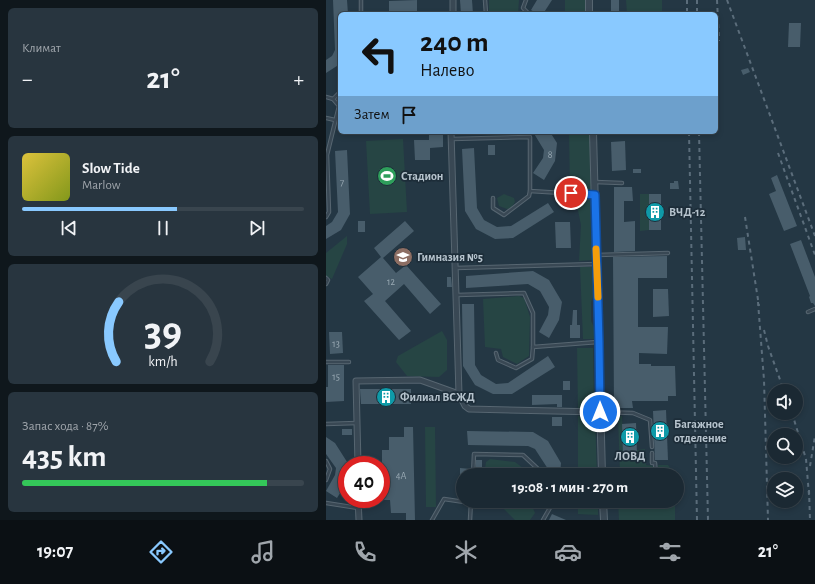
<!DOCTYPE html>
<html lang="ru">
<head>
<meta charset="utf-8">
<style>
	:root { --surface:#1b2933; --page:#28353f; --text:#f1f3f6; --muted:#a0a6ac; --line:#39454e; --accent:#89c9ff }
	body { margin:0; font-family:"Alegreya Sans",sans-serif; background:var(--page); color:var(--text); height:100vh; display:flex; flex-direction:column; font-size:15px; white-space:nowrap }
	* { box-sizing:border-box; margin:0 }
	p { font-size:13px; color:var(--muted) }
	.icon { flex:none; width:22px; height:22px; fill:none; stroke:currentColor; stroke-width:2; stroke-linecap:round; stroke-linejoin:round }
	.map { position:relative; flex:1; overflow:hidden }
	.details { display:flex; flex-direction:column; gap:8px; padding:8px; background:#0f171c; width:326px }
	.details>* { flex:none }
	.hud { position:absolute; left:12px; top:12px; width:380px; height:122px; border-radius:6px; box-shadow:0 2px 6px #0003,0 0 0 1px var(--line); background:#89c9ff; color:#111; overflow:hidden }
	.tools { position:absolute; left:441px; top:384px; display:grid; gap:8px }
	.tools a { display:grid; place-items:center; width:36px; height:36px; border-radius:50%; background:var(--surface); box-shadow:0 2px 6px #0003,0 0 0 1px var(--line); font-size:20px }
	.speed { position:absolute; left:12px; top:456px; display:flex; gap:8px; font-size:20px; font-weight:700; text-align:center }
	.speed>* { display:grid; place-content:center; width:52px; height:52px; border-radius:50%; background:var(--surface); box-shadow:0 2px 6px #0003,0 0 0 1px var(--line); line-height:1 }
	.speed .limit { border:6px solid #d22; background:#fff; color:#111 }
	.pin { position:absolute; display:grid; place-items:center; width:34px; height:34px; color:#fff; margin:-17px; border:2px solid #fff; border-radius:50%; box-shadow:0 1px 4px #0007 }
	.me { position:absolute; width:44px; margin:-22px; rotate:0deg; stroke-linejoin:round; filter:drop-shadow(0 0 3px #0008) }
	.turn { display:flex; align-items:center; gap:14px; height:84px; padding:0 16px; font-size:18px }
	.turn .icon { width:52px; height:52px; stroke-width:2.5 }
	.turn b { display:block; font-size:28px; line-height:34px }
	.then { display:flex; align-items:center; height:38px; padding:0 16px; background:#0003; gap:8px; font-size:15px }
	.big { font-size:30px; font-weight:700; line-height:1.1 }
	.details .card { flex:1; display:flex; flex-direction:column; justify-content:center; gap:6px; min-width:0; padding:0 14px; border-radius:6px; background:var(--page) }
	.details .dial { align-items:center; gap:0 }
	.dial svg { height:104px; overflow:visible; fill:none; stroke:var(--line); stroke-width:7; stroke-linecap:round; text-anchor:middle }
	.dial text { fill:var(--text); stroke:none }
	.song { display:flex; align-items:center; gap:12px }
	.cover { width:48px; height:48px; border-radius:6px; background:linear-gradient(135deg,hsl(50 70% 55%),hsl(70 70% 35%)) }
	.played { height:4px; border-radius:2px; background:linear-gradient(90deg,var(--accent) 55%,var(--line) 55%) }
	.keys { display:flex; justify-content:space-around; direction:ltr }
	.heat { display:flex; justify-content:space-between; align-items:center; font-size:22px; direction:ltr }
	.charge { height:6px; border-radius:3px; background:linear-gradient(90deg,#34c759 87%,var(--line) 0) }
	.trip { position:absolute; left:130px; top:468px; width:228px; height:40px; border-radius:20px; background:var(--surface); box-shadow:0 2px 6px #0003,0 0 0 1px var(--line); font-weight:700; line-height:40px; text-align:center }
	.menu { display:flex; height:64px; justify-content:space-around; align-items:center; background:#0b1014; color:var(--muted) }
	.menu .icon { width:28px; height:28px }
	.menu .active { color:var(--accent) }
	.menu b { font-size:18px; color:var(--text) }
	main { display:flex; flex:1; min-height:0 }
	.map>svg:first-child { display:block }
	.green { fill:#264544 }
	.building { fill:#485d6b }
	.lines { fill:none; stroke-linecap:round; stroke-linejoin:round }
	.service-casing { stroke:#576671; stroke-width:4.5 }
	.minor-casing { stroke:#576671; stroke-width:7 }
	.tertiary-casing { stroke:#576671; stroke-width:8 }
	.service { stroke:#394854; stroke-width:2.5 }
	.minor { stroke:#394854; stroke-width:5 }
	.tertiary { stroke:#394854; stroke-width:6 }
	.rail { stroke:#5b6d7b; stroke-width:2; stroke-dasharray:4 4; stroke-linecap:butt }
	.route-casing { stroke:#114b97; stroke-width:10 }
	.route { stroke:#1a73e8; stroke-width:7 }
	.slow { stroke:#f59e0b; stroke-width:7 }
	.labels { text-anchor:middle; stroke-width:3.5; stroke-linejoin:round; paint-order:stroke }
	.number-label { font-size:10px; fill:#9aaab4 }
	.poi-label { font-size:12px; font-weight:bold; fill:#b6c3cd; stroke:#1d2d39; text-anchor:start }
</style>
</head>
<body>
<main>
<section class="details">
<div class="card"><p>Климат</p>
<div class="heat"><a>−</a><b class="big">21°</b><a>+</a></div>
</div>
<div class="card">
<div class="song"><i class="cover"></i><div><b>Slow Tide</b><p>Marlow</p></div></div>
<div class="played"></div>
<div class="keys"><svg class="icon" aria-label="previous" viewBox="0 0 24 24"><path d="M18 5L8 12l10 7zM5 5v14"/></svg><svg class="icon" aria-label="pause" viewBox="0 0 24 24"><path d="M8 5v14M16 5v14"/></svg><svg class="icon" aria-label="next" viewBox="0 0 24 24"><path d="M6 5l10 7-10 7zM19 5v14"/></svg></div>
</div>
<div class="card dial"><svg viewBox="0 0 100 80">
<path d="M14 69A42 42 0 1 1 86 69"/>
<path d="M14 69A42 42 0 0 1 16 23" stroke="#89c9ff"/>
<text x="50" y="56" font-size="32" font-weight="700">39</text>
<text x="50" y="72" font-size="11">km/h</text>
</svg></div>
<div class="card"><p>Запас хода · 87%</p><b class="big">435 km</b><div class="charge"></div></div>
</section>
<div class="map">
<svg width="489" height="520" viewBox="0 0 489 520">
	<rect width="100%" height="100%" fill="#243744"/>
	<!-- green -->
	<g class="green">
		<path d="M163,0H193L192,14H163Z"/>
		<rect x="239" y="0" width="21" height="14"/>
		<path d="M300,0H336V14H301Z"/>
		<path d="M243,132H264L266,191L244,190Z"/>
		<path d="M77,139L81,212L44,214L40,141Z"/>
		<path d="M178,194L188,198L189,202L185,208L181,209L173,206L171,198Z"/>
		<path d="M314,194H323V230L314,231Z"/>
		<path d="M249,196L266,197L268,260L253,261L255,225Z"/>
		<path d="M21,236V244L6,279L0,276V253Z"/>
		<path d="M254,267H268V295L265,302V321L268,327V339H257Z"/>
		<path d="M193,296L198,298L204,317L203,356L191,364L177,357L175,349L159,347L157,299Z"/>
		<path d="M116,331L121,340V370L113,377L81,376L70,362L72,356Z"/>
		<path d="M251,348H267L268,409H252Z"/>
		<path d="M252,416H269L271,475H252Z"/>
		<path d="M292,416H296L298,456L311,455V450L319,449L320,465L327,466L326,475H294Z"/>
		<path d="M99,427H109L110,507H100Z"/>
		<path d="M164,459L189,462L197,468L198,475H158L160,462Z"/>
		<path d="M332,465H342L346,471L344,475H333Z"/>
		<path d="M157,501H201L206,506L209,513L204,520H189L173,504Z"/>
		<path d="M252,501H272V515L252,514Z"/>
		<path d="M292,501H349V520H293Z"/>
	</g>
	<!-- building -->
	<g class="building">
		<path d="M7,0H21L22,14H14V64L0,73V60L6,56L9,50Z"/>
		<path d="M91,0V14H63V1Z"/>
		<path d="M134,0H146L147,14H135Z"/>
		<path d="M211,0H226L217,14H211L205,10Z"/>
		<rect x="285" y="0" width="8" height="14"/>
		<path d="M463,23H475L474,47H462Z"/>
		<path d="M422,68L424,72L417,75L415,70Z"/>
		<path d="M207,132H224L231,143L229,161L218,180L207,173L217,158L218,150Z"/>
		<path d="M103,134H117V147L104,148V160H89L88,140H103Z"/>
		<path d="M299,141L300,170L286,171L285,142Z"/>
		<rect x="162" y="145" width="7" height="10"/>
		<path d="M148,148L151,208L158,220L171,227L185,226L222,203L228,212L187,238L169,239L150,229L139,211L136,149Z"/>
		<path d="M21,150L24,214L15,230L0,239V226L6,222L12,212L9,151Z"/>
		<rect x="307" y="169" width="8" height="4"/>
		<path d="M451,175L471,226L458,231L443,194L450,191L445,178Z"/>
		<path d="M348,181H352L353,189H344V183H348Z"/>
		<path d="M288,187H306L307,201H298V222L309,221V251L288,252Z"/>
		<rect x="323" y="194" width="12" height="36"/>
		<rect x="32" y="221" width="7" height="11"/>
		<path d="M79,221L88,231L57,258L70,273L80,265L115,304L104,314L78,284L59,301L85,331L73,340L38,301L47,294L32,277L55,257L48,248Z"/>
		<path d="M229,222H244L245,248H230Z"/>
		<path d="M419,237L420,250H412L411,238Z"/>
		<path d="M475,240L489,277V306L487,303H485L483,297L484,296L464,244Z"/>
		<path d="M341,256V278H312V327H342L341,354L313,353V364H325V366H349L350,396H342V401H306L307,408H288L287,257Z"/>
		<path d="M207,271L223,280L236,302L233,320L223,338L213,332L222,315L223,307L214,291L202,284L140,288V276Z"/>
		<path d="M121,277H125L126,287H121Z"/>
		<path d="M327,289H342L343,316L327,317Z"/>
		<path d="M136,304H148L149,365L155,375L170,384L182,383L222,356L229,367L186,394H167L149,385L137,366Z"/>
		<path d="M247,310H251V325H254V338H244V325H246Z"/>
		<path d="M3,332H16L17,353L4,354Z"/>
		<path d="M2,365H18V401L0,402V387H2Z"/>
		<rect x="237" y="381" width="7" height="9"/>
		<path d="M34,389H85V404H35Z"/>
		<path d="M108,395H121V401L108,402Z"/>
		<path d="M206,395H236V407H231V404L206,405Z"/>
		<path d="M340,410L342,460H329L327,411Z"/>
		<rect x="226" y="417" width="10" height="9"/>
		<path d="M310,423L311,455L297,456L296,424Z"/>
		<path d="M78,427H87L89,520H80V513H65L64,500H57L56,481H62L61,469H56V450H63V437H78Z"/>
		<rect x="16" y="429" width="10" height="6"/>
		<path d="M141,431L207,432L222,441L235,463L234,475H221L222,469L209,449L202,446L142,445Z"/>
		<path d="M0,437L9,443L23,465H21V482L11,498L0,491L9,475L10,468L0,454Z"/>
		<rect x="150" y="460" width="6" height="15"/>
		<path d="M134,468L145,469L144,475H134Z"/>
		<path d="M301,501H339V507L301,509Z"/>
		<path d="M226,514L240,520H223Z"/>
	</g>
	<g class="lines">
		<!-- service casing -->
		<g class="service-casing">
			<g id="service">
				<path d="M35,0V14"/>
				<path d="M159,0L160,14"/>
				<path d="M200,0L197,8L203,14"/>
				<path d="M0,97L7,99L13,106L1,155L3,212L0,217"/>
				<path d="M7,99L14,92"/>
				<path d="M0,118L9,120"/>
				<path d="M126,139L204,137V191L269,195"/>
				<path d="M269,182L296,183"/>
				<path d="M167,198V208L178,215L203,196L204,191"/>
				<path d="M271,255L342,253"/>
				<path d="M130,268L271,264"/>
				<path d="M0,278L2,280L0,284"/>
				<path d="M131,295L198,293L207,313V347L272,342"/>
				<path d="M482,312L489,309"/>
				<path d="M170,353L172,360L190,368L206,359L207,347"/>
				<path d="M0,362H23"/>
				<path d="M274,412L307,413L324,420L326,447"/>
				<path d="M0,424L31,423"/>
				<path d="M326,453V463H329L330,475"/>
				<path d="M0,461L4,469L0,480"/>
				<path d="M147,475L148,454L197,455L212,469L209,475"/>
				<path d="M213,501L225,506L217,520"/>
				<path d="M0,503L32,508"/>
				<path d="M106,520L118,499L145,503"/>
				<path d="M144,520L145,501"/>
			</g>
		</g>
		<!-- minor casing -->
		<g class="minor-casing">
			<g id="minor">
				<path d="M127,14V0"/>
				<path d="M125,132L133,394L139,406L143,409L274,412"/>
				<path d="M32,465L30,381L94,380L133,394"/>
				<path d="M32,499L33,520"/>
			</g>
		</g>
		<!-- tertiary casing -->
		<g class="tertiary-casing">
			<g id="tertiary">
				<path d="M263,0V14"/>
				<path d="M267,132L276,475"/>
				<path d="M277,501L278,520"/>
			</g>
		</g>
		<!-- service -->
		<use href="#service" class="service"/>
		<!-- minor -->
		<use href="#minor" class="minor"/>
		<!-- tertiary -->
		<use href="#tertiary" class="tertiary"/>
		<!-- rail -->
		<g class="rail">
			<path d="M361,0V14"/>
			<path d="M371,0V14"/>
			<path d="M391,0L393,41"/>
			<path d="M401,0L489,236"/>
			<path d="M363,132L371,520"/>
			<path d="M373,132L382,520"/>
			<path d="M452,153L489,255"/>
			<path d="M419,217L433,306"/>
			<path d="M432,302L438,380L442,520"/>
			<path d="M438,330L442,346L458,391"/>
			<path d="M466,413L480,459L483,495"/>
			<path d="M484,466L489,436"/>
			<path d="M483,490L484,520"/>
		</g>
	</g>
	<g class="lines">
		<!-- route casing -->
		<g class="route-casing">
			<path id="route" d="M245,193L269,195L273,342L274,412"/>
		</g>
		<!-- route -->
		<use href="#route" class="route"/>
		<!-- slow -->
		<path class="slow" d="M270,249L272,297"/>
	</g>
	<!-- icons -->
	<defs>
		<g id="stadium-disc" transform="scale(1)"><circle r="9.5" fill="#2e9e5b" stroke="#1d2d39"/><path d="M0-5a6.5 5 0 1 0 0 10a6.5 5 0 1 0 0-10ZM-3.5-1.8h7v3.6h-7Z" fill="#fff"/></g>
		<g id="building-disc" transform="scale(1)"><circle r="9.5" fill="#0f9aa8" stroke="#1d2d39"/><path d="M-4-6H4V6H1V3H-1V6H-4ZM-2.5-4.3h1.7v1.8h-1.7ZM.8-4.3h1.7v1.8H.8ZM-2.5-1h1.7V.8h-1.7ZM.8-1h1.7V.8H.8Z" fill="#fff"/></g>
		<g id="school-disc" transform="scale(1)"><circle r="9.5" fill="#8d6e63" stroke="#1d2d39"/><path d="M0-5L7-2L0 1L-7-2ZM-4 1L0 2.5L4 1V4Q0 6-4 4Z" fill="#fff"/></g>
	</defs>
	<g fill-rule="evenodd">
		<use href="#stadium-disc" x="61" y="176"/>
		<use href="#building-disc" x="329" y="212"/>
		<use href="#school-disc" x="77" y="257"/>
		<use href="#building-disc" x="60" y="397"/>
		<use href="#building-disc" x="334" y="431"/>
		<use href="#building-disc" x="304" y="437"/>
	</g>
	<g class="labels">
		<!-- number labels -->
		<g class="number-label">
			<text x="224" y="158">8</text>
			<text x="16" y="186">7</text>
			<text x="65" y="285">12</text>
			<text x="10" y="347">13</text>
			<text x="10" y="380">15</text>
			<text x="75" y="479">4А</text>
		</g>
		<!-- poi labels -->
		<g class="poi-label">
			<text x="75" y="180">Стадион</text>
			<text x="343" y="216">ВЧД-12</text>
			<text x="91" y="261">Гимназия №5</text>
			<text x="74" y="401">Филиал ВСЖД</text>
			<text x="348" y="428">Багажное<tspan x="348" dy="14">отделение</tspan></text>
			<text x="304" y="460" text-anchor="middle">ЛОВД</text>
		</g>
	</g>
</svg>
<div class="tools">
<a><svg class="icon" aria-label="sound" viewBox="0 0 24 24"><path d="M4 9h4l5-4v14l-5-4H4zM17 9q2 3 0 6"/></svg></a>
<a><svg class="icon" aria-label="search" viewBox="0 0 24 24"><circle cx="10" cy="10" r="6"/><path d="M15 15l6 6"/></svg></a>
<a><svg class="icon" aria-label="layers" viewBox="0 0 24 24"><path d="M12 4l9 5-9 5-9-5zM3 14l9 5 9-5"/></svg></a>
</div>
<div class="speed"><div class="limit">40</div></div>
<div class="pin" style="left:245px;top:193px;background:#d93025"><svg class="icon" aria-label="arrive" viewBox="0 0 24 24"><path d="M6 21V4h12l-3 4 3 4H6"/></svg></div>
<svg class="me" style="left:274px;top:412px" viewBox="-20 -20 40 40"><circle r="17" fill="#1a73e8" stroke="#fff" stroke-width="3"/><path d="M0-11L8 9 0 5-8 9z" fill="#fff"/></svg>
<div class="trip">19:08 · 1 мин · 270 m</div>
<div class="hud">
<div class="turn"><svg class="icon" aria-label="left" viewBox="0 0 24 24"><path d="M17 20v-9H6M10 6l-5 5 5 5"/></svg><div><b>240 m</b>Налево</div></div>
<div class="then">Затем<svg class="icon" aria-label="arrive" viewBox="0 0 24 24"><path d="M6 21V4h12l-3 4 3 4H6"/></svg></div>
</div>
</div>
</main>
<nav class="menu">
<b>19:07</b>
<svg class="icon active" aria-label="directions" viewBox="0 0 24 24"><path d="M12 3l9 9-9 9-9-9zM9 14v-3h6M13 9l2 2-2 2"/></svg>
<svg class="icon" aria-label="music" viewBox="0 0 24 24"><path d="M9 18V5l10-2v13"/><circle cx="6" cy="18" r="3"/><circle cx="16" cy="16" r="3"/></svg>
<svg class="icon" aria-label="phone" viewBox="0 0 24 24"><path d="M5 4h4l2 5-3 2q2 4 5 5l2-3 5 2v4C11 20 4 13 5 4z"/></svg>
<svg class="icon" aria-label="climate" viewBox="0 0 24 24"><path d="M12 3v18M4 7l16 10M4 17L20 7"/></svg>
<svg class="icon" aria-label="car" viewBox="0 0 24 24"><path d="M5 17H2v-5l4-1 3-4h7l3 4 3 1v5h-3M9 17h6M6 11h13"/><circle cx="7" cy="17" r="2"/><circle cx="17" cy="17" r="2"/></svg>
<svg class="icon" aria-label="filters" viewBox="0 0 24 24"><path d="M4 7h16M4 17h16"/><circle cx="9" cy="7" r="2"/><circle cx="15" cy="17" r="2"/></svg>
<b>21°</b>
</nav>
</body>
</html>
